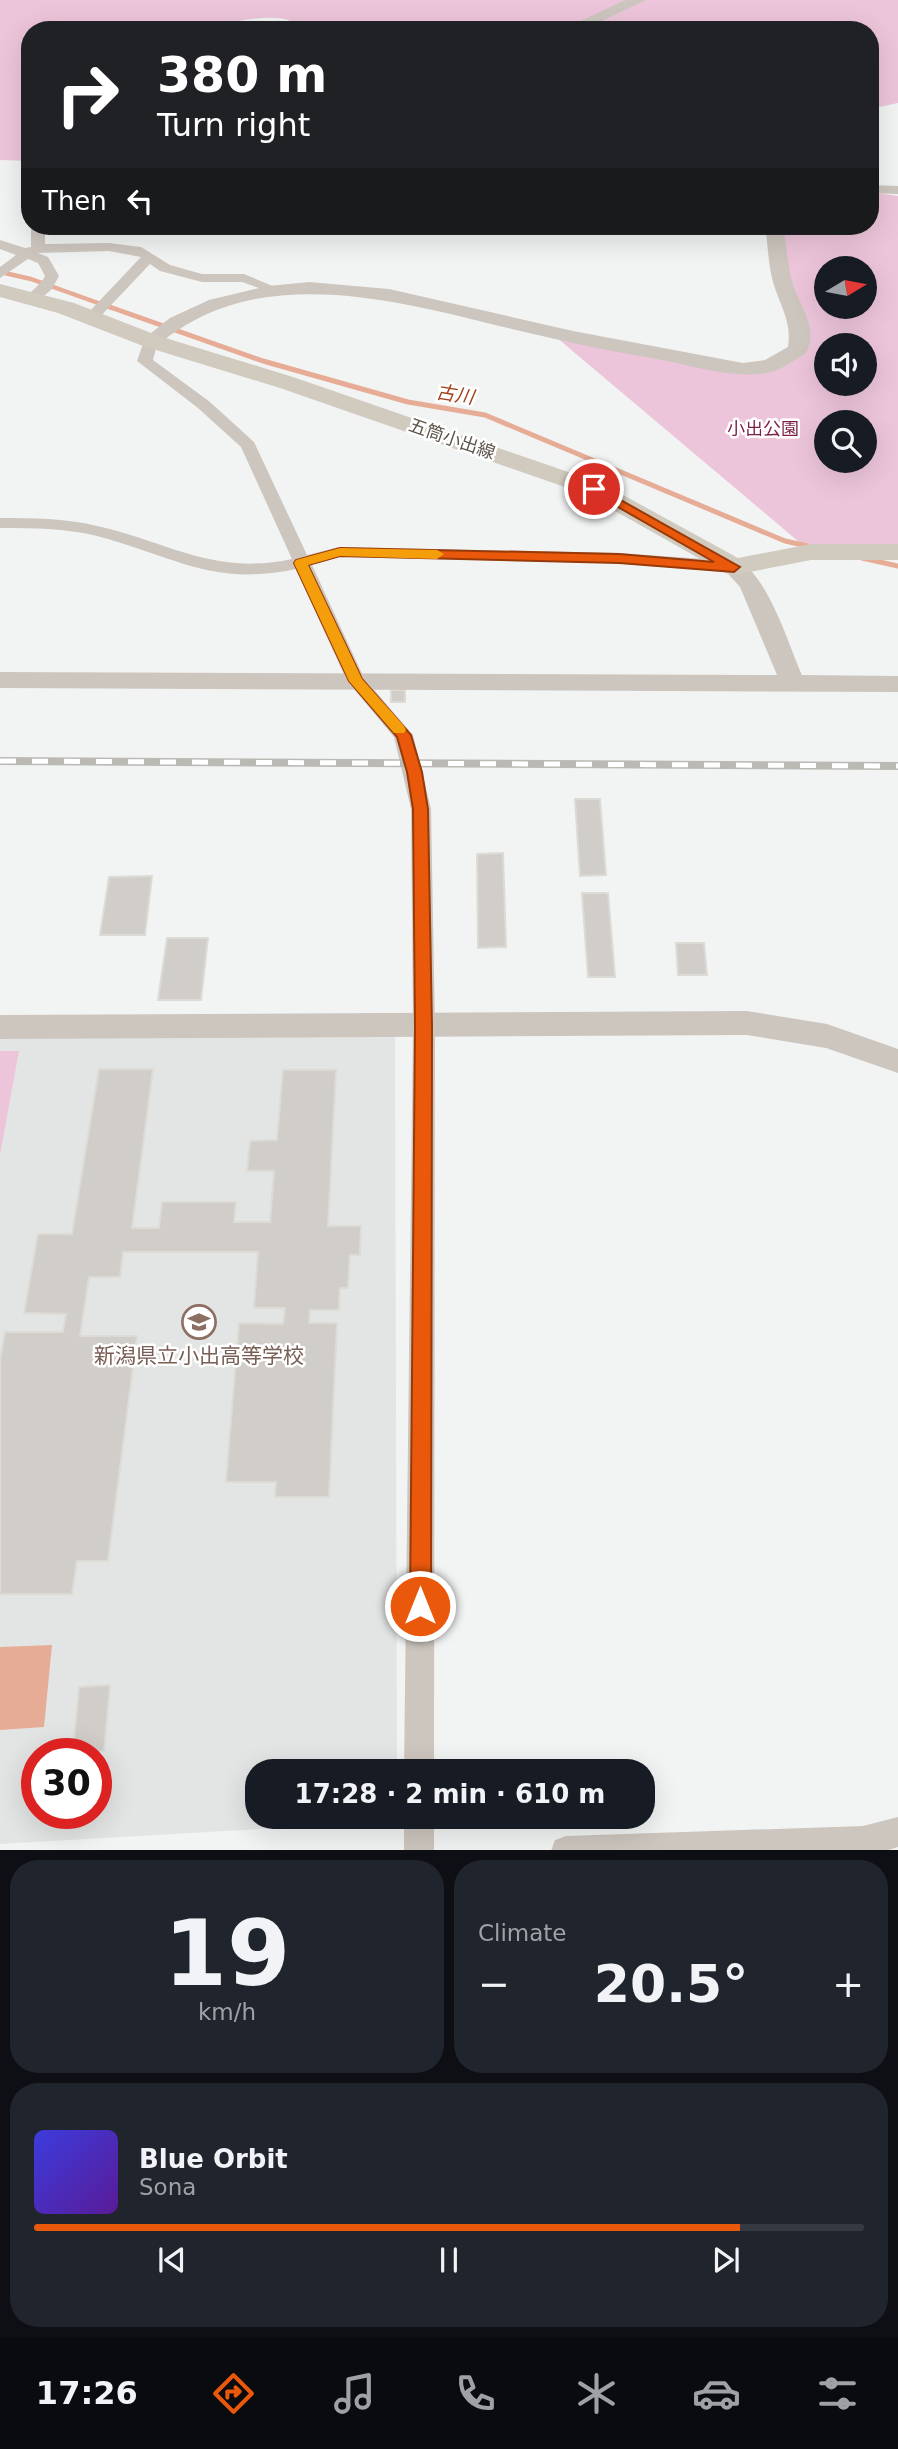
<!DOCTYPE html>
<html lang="en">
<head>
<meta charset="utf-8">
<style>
	:root { --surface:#171b24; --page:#20242c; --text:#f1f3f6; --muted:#9ea1a6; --line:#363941; --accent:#ea580c }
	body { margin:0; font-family:"DejaVu Sans","Noto Sans JP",sans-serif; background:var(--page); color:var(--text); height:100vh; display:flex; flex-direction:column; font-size:26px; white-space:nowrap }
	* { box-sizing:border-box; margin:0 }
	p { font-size:23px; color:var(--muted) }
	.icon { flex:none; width:38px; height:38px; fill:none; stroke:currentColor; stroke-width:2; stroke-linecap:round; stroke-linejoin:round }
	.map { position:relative; height:1850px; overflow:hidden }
	.side { display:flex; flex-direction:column; gap:10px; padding:10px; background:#0d0f14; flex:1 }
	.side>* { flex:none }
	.banner { position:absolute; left:21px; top:21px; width:858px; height:214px; border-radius:28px; box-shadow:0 7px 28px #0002; background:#202124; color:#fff; overflow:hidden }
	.needle { width:46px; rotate:80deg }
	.buttons { position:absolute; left:814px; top:256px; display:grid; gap:14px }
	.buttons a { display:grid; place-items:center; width:63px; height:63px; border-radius:50%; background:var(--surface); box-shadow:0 7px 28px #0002; font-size:35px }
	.speed { position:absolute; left:21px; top:1738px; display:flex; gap:14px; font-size:35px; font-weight:700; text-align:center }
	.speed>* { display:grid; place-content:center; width:91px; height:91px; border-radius:50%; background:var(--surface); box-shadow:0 7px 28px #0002; line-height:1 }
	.speed .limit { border:10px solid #d22; background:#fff; color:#111 }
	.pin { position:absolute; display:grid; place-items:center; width:60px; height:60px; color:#fff; margin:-30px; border:4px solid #fff; border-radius:50%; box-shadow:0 2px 7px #0007 }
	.me { position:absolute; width:77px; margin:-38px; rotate:0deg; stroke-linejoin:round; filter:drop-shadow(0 0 5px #0008) }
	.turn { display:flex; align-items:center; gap:24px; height:147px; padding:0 21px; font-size:32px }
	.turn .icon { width:91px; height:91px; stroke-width:2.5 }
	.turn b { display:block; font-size:49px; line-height:60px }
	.then { display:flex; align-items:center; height:66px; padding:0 21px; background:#0003; gap:14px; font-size:26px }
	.big { font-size:52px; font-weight:600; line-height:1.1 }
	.side .widget { flex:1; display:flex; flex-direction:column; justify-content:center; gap:10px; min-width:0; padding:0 24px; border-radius:28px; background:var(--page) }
	.side .dial { align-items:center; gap:0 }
	.dial b { font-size:91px; line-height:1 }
	.song { display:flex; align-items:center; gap:21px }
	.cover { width:84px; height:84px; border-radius:10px; background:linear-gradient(135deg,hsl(240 70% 55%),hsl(270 70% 35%)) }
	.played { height:7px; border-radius:4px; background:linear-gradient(90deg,var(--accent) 85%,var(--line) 85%) }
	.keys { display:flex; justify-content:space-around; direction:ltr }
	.heat { display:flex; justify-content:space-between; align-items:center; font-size:38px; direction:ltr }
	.side .tiles { flex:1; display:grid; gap:10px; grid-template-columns:1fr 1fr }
	.widget:last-child { grid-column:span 2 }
	.trip { position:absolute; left:245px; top:1759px; width:410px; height:70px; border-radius:28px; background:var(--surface); box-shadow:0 7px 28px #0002; font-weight:600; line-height:70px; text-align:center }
	.tabs { display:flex; height:112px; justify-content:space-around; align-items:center; background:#090b0e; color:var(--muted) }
	.tabs .icon { width:49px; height:49px }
	.tabs .active { color:var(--accent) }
	.tabs b { font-size:32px; color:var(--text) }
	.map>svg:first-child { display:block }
	.education { fill:#e3e5e5; fill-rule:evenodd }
	.green { fill:#edc5da; fill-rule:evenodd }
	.water { fill:#e6ac96 }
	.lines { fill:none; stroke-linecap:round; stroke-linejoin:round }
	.stream-far1 { stroke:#e6ac96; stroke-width:4.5 }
	.stream { stroke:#e6ac96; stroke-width:5 }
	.building { fill:#d1cec9; stroke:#dcdbd6; stroke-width:2 }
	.minor { fill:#cdc6bf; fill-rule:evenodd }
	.tertiary { fill:#cdc6bf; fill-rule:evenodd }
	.secondary { fill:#d1cabf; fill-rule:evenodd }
	.rail-casing { stroke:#bbb9b4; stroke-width:8 }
	.rail { stroke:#fff; stroke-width:5; stroke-dasharray:16; stroke-linecap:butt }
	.route { fill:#ea580c; stroke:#983908; stroke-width:2 }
	.slow { fill:#f59e0b }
	.labels { text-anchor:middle; stroke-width:5; stroke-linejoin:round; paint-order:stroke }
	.far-park-label { font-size:18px; fill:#7b1f46; stroke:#fff }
	.far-street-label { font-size:18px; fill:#5e554b; stroke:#fff }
	.far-water-label { font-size:19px; font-style:italic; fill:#a44018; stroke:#fff }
	.education-label { font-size:21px; fill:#785e54; stroke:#fff }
</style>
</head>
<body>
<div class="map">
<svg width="898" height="1851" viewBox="0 0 898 1851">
	<rect width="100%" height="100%" fill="#f2f4f4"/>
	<!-- education -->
	<path class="education" d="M395,1027L397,1771H257V1816H397V1821L0,1844V1037ZM37,1754H96V1813H37Z"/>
	<!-- green -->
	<g class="green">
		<path d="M0,0H898V103L870,109V30H301C297,27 292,22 288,20C273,14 223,21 211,30H30V161L0,160Z"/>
		<path d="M870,192L898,196V552H811L550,332L743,369L798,350L774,226H870ZM826,268H864V306H826ZM826,345H864V383H826ZM826,422H864V460H826Z"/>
		<path d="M0,1051H19L0,1155Z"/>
	</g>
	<!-- water -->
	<path class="water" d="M52,1645L44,1727L0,1730V1647Z"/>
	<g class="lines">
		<!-- stream-far1 -->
		<path class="stream-far1" d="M0,272L31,279L112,308"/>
		<!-- stream -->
		<g class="stream">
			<path d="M107,306L263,361L408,402L485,415L785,541L812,547"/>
			<path d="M862,558L898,566"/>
		</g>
	</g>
	<!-- building -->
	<g class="building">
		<rect x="391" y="690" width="14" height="12"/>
		<path d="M575,799H600L606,875L580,876Z"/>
		<path d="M503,853L506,947L478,948L477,854Z"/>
		<path d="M152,876L145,935H100L109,877Z"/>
		<path d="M582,893H608L615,977H588Z"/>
		<path d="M167,938H208L201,1000H158Z"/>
		<path d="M676,943H704L707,975H678Z"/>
		<path d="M99,1069H153L132,1228H159L162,1202H236L234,1222H270L274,1171H247L250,1141L277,1140L283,1070H336L328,1226H361L360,1255H350L348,1288H340L339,1310H310L309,1323H337L329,1497H275L276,1482H226L239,1323L283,1324L285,1308H254L258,1252H123L120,1277H89L80,1336H137L108,1561H77L72,1594H0V1360L5,1332H63L66,1314L24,1313L38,1234H72Z"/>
		<path d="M110,1685L104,1751L73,1753L79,1687Z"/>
	</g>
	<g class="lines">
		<!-- minor -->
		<g class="minor">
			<path d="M870,185L898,186V194L870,193Z"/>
			<path d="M31,226H45V244L109,243L141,247L170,265L202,274H244L282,290L275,294L242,282H202L160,271L150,264L96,321H86L84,318L86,315L141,257L109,251L38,253L48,257L59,276L52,289L37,302H27L25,299C31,290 40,286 45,276L38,263L28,259L0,278V267L16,255L0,249V240L25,248L31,247Z"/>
			<path d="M151,337L158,341L153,360L210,402L254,442L307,555L339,547L619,553L734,561L743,567L734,573L619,563L339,557L312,565L364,678L413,735L431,809L435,1027L434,1771H404L413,1027L411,809L394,737L347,681L296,569C213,587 173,556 97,536C65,528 33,528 0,528V518C33,518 65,518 97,526C169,542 214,576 292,559L241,447L198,408L137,361L144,341Z"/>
			<rect x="404" y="1816" width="30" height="35"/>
			<path d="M898,1817V1847L885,1851H551L555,1840L566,1836L863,1826Z"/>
		</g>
		<!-- tertiary -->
		<g class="tertiary">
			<path d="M625,0H646L583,30H562Z"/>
			<path d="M765,226H783C787,244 787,263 792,281C798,304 821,330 805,354C796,359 787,366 777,370C745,383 690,365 657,359C609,351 562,341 516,330C401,302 259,259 158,345H144L141,341L170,318L209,300L268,286L309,282L389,289L573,331L743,363L765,360L788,347C792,321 780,306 773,282C768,264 768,244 765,226Z"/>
			<path d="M734,560C766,568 789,646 802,675L898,676V692L0,688V672L777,675L740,587L722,567L726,562Z"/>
			<path d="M747,1011L827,1024L898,1049V1073L826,1048L747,1035L0,1039V1015Z"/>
		</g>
		<!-- secondary -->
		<path class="secondary" d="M0,284L74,303L159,336L296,378L603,484L738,558L811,544H898V560H811L734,575L725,573L585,494L280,388L143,346L58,313L0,297Z"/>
		<!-- rail casing -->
		<g class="rail-casing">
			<path id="rail" d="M0,761L898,766"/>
		</g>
		<!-- rail -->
		<use href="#rail" class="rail"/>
	</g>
	<!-- route -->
	<path class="route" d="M594,485L740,567L734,572L619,563L340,556L308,565L362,679L411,735L422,772L428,809L432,1027L431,1606L428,1613L420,1616L413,1613L410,1606L415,1027L413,809L407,772L397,737L349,681L294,563L296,560L340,548L619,554L714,562L590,491V486Z"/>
	<!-- slow -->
	<path class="slow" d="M340,548L437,550L444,554L437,559L340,556L308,565L362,679L404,726L406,730L404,733H394L349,681L294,563L296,560Z"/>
	<!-- icons -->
	<defs>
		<g id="school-ring" transform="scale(1.75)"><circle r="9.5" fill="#fff" stroke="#8d6e63" stroke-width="1.5"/><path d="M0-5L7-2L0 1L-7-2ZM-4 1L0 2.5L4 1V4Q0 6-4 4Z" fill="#8d6e63"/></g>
	</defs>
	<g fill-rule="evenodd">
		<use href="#school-ring" x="199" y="1322"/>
	</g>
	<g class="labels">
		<!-- far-park labels -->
		<g class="far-park-label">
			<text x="763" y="435">小出公園</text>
		</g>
		<!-- far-street labels -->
		<g class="far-street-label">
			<text transform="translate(452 439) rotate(19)" y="6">五筒小出線</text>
		</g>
		<!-- far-water labels -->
		<g class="far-water-label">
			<text transform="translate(455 394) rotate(9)" y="7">古川</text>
		</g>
		<!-- education labels -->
		<g class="education-label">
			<text x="199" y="1363">新潟県立小出高等学校</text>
		</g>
	</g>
</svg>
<div class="buttons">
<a><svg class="needle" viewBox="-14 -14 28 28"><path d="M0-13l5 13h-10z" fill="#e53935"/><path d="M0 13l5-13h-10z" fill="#9ea1a6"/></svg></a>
<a><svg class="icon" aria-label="sound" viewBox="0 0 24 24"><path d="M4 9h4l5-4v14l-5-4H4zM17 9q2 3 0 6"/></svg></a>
<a><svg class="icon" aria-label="search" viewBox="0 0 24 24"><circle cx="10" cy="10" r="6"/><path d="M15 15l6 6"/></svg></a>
</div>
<div class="speed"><div class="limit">30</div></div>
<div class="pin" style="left:594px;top:489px;background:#d93025"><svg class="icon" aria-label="arrive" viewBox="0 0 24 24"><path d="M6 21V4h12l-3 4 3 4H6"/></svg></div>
<svg class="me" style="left:420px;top:1606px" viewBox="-20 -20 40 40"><circle r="17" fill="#ea580c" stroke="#fff" stroke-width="3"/><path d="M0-11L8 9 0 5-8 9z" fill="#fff"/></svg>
<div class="trip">17:28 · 2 min · 610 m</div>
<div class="banner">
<div class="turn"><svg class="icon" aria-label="right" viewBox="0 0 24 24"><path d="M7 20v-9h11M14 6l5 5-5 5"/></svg><div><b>380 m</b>Turn right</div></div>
<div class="then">Then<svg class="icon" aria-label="left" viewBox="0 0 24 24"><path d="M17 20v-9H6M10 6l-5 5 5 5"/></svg></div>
</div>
</div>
<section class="side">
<div class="tiles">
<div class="widget dial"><b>19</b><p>km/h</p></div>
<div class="widget"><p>Climate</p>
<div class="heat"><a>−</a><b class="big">20.5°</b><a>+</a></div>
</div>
<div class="widget">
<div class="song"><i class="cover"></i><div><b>Blue Orbit</b><p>Sona</p></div></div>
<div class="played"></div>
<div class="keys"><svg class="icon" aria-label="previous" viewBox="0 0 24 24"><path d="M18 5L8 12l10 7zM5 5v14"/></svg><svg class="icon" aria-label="pause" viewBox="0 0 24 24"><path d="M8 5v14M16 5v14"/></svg><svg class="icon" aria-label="next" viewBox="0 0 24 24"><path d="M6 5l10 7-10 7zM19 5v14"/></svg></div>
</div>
</div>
</section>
<nav class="tabs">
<b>17:26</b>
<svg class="icon active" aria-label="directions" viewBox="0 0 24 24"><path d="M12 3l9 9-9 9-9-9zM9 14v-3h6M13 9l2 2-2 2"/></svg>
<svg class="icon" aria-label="music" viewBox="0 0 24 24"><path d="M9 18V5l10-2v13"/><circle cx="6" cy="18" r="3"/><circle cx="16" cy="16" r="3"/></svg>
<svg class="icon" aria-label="phone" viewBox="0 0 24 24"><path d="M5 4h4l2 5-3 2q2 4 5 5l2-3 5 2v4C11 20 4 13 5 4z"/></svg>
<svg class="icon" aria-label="climate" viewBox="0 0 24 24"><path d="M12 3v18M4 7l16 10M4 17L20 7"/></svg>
<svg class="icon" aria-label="car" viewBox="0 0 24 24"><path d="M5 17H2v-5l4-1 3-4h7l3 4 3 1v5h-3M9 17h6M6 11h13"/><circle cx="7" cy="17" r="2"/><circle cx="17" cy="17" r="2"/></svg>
<svg class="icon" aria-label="filters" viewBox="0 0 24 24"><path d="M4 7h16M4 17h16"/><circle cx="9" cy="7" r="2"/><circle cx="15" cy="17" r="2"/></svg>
</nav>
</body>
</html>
